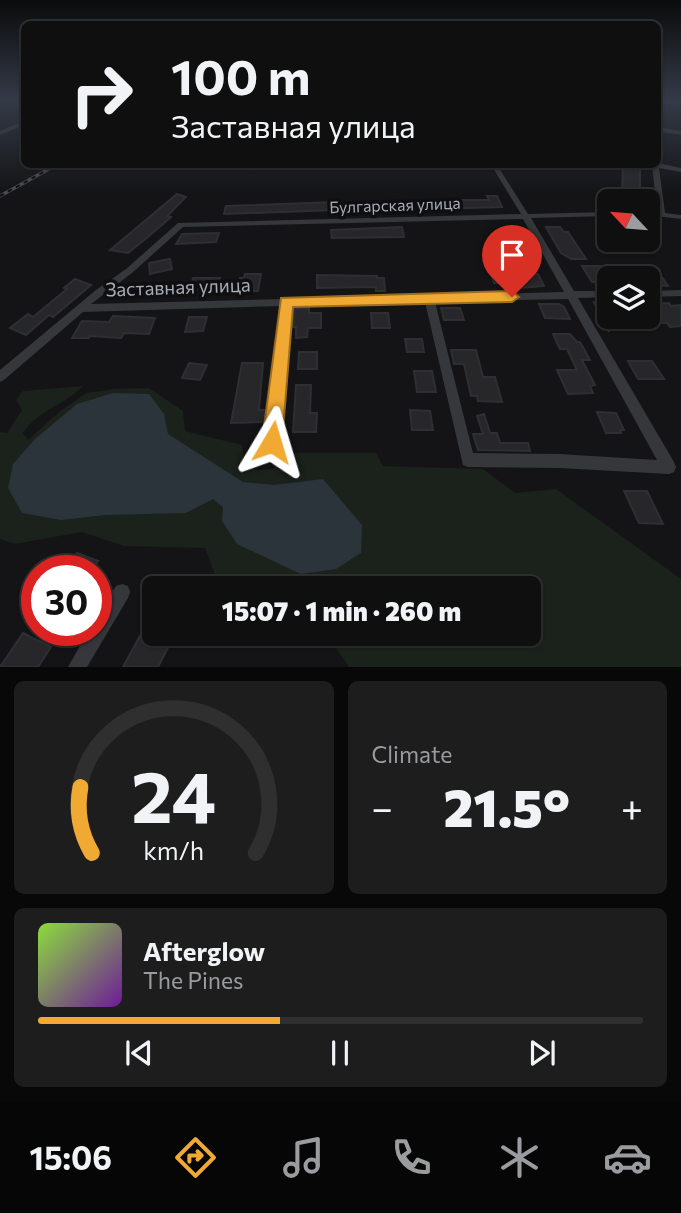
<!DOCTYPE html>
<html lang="en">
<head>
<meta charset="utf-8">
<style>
	:root { --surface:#0f0f10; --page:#1d1d1e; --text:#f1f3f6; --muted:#9b9c9f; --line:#2f2f30; --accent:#f0a933 }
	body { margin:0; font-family:Commissioner,sans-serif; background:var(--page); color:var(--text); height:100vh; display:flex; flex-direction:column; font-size:26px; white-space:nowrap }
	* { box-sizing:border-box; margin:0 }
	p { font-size:23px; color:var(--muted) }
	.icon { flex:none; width:38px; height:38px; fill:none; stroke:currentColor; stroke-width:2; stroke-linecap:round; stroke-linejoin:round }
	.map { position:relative; height:667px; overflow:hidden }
	.side { display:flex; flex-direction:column; gap:14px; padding:14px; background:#080809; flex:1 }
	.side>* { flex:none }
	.banner { position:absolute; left:21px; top:21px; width:640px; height:147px; border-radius:10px; box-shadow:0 2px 5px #0004,0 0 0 2px var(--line); background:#0f0f10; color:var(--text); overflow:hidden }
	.needle { width:46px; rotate:296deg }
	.fabs { position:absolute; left:597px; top:189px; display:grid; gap:14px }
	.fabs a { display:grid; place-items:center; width:63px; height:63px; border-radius:10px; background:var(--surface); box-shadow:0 2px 5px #0004,0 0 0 2px var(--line); font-size:35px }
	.speed { position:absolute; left:21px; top:555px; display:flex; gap:14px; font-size:35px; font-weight:700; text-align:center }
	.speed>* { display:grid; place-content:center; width:91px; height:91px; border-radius:50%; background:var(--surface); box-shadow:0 2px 5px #0004,0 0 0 2px var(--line); line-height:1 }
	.speed .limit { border:10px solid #d22; background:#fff; color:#111 }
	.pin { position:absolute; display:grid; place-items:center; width:60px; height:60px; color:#fff; margin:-72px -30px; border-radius:50% 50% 50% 0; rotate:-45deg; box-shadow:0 0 7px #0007 }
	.pin .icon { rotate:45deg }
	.me { position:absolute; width:77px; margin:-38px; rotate:7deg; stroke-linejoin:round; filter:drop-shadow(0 0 5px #0008) }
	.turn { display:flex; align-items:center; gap:24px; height:147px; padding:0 35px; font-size:32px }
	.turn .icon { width:91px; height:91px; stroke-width:2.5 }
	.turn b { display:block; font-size:49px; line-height:60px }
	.big { font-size:52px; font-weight:800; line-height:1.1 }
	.side .card { flex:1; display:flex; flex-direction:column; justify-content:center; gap:10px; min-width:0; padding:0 24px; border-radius:10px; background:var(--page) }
	.side .dial { align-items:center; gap:0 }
	.dial svg { height:182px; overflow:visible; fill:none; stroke:var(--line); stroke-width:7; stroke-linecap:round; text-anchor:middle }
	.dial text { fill:var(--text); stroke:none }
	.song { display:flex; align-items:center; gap:21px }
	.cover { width:84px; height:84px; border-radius:10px; background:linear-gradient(135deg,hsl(90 70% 55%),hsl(280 70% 35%)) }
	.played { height:7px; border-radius:4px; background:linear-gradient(90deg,var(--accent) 40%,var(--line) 40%) }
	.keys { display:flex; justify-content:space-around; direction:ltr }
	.heat { display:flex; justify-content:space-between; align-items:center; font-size:38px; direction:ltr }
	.side .tiles { flex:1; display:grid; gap:14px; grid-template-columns:1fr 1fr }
	.card:last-child { grid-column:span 2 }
	.trip { position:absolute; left:142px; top:576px; width:399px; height:70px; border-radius:10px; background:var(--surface); box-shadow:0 2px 5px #0004,0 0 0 2px var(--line); font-weight:800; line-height:70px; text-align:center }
	.tab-bar { display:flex; height:112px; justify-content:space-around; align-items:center; background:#060606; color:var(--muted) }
	.tab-bar .icon { width:49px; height:49px }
	.tab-bar .selected { color:var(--accent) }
	.tab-bar b { font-size:32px; color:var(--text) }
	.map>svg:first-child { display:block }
	.green { fill:#1b211b }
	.water { fill:#2b343a }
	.building { fill:#27272a; stroke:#2e2f32; stroke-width:2 }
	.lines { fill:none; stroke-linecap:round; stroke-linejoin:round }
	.street { fill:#35373b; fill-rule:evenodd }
	.rail-casing { stroke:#484b50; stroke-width:3.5 }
	.rail { stroke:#0f0f11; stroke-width:2; stroke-dasharray:4.5; stroke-linecap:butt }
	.route { fill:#f0a933; stroke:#9c6e21; stroke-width:2 }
	.labels { text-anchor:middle; stroke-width:7; stroke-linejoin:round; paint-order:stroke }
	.far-street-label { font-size:16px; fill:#a6acb6; stroke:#0f0f11 }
	.street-label { font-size:19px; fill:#a6acb6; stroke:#0f0f11 }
</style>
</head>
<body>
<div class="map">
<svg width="681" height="667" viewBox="0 0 681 667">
	<rect width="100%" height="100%" fill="#141416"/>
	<!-- green -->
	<path class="green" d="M83,386C62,407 41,408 23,433L28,440L58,413L86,393L115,389L149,388L183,411L185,431L242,445L244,456L256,470L273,469L280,460L271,454L266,440L271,438L286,453H376L383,466L483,469L515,493L556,489L681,579V667H349L328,637L320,634H528V588H220L205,548L124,546L82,532L15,544L0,539V432L7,433L22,410L16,400L23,391Z"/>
	<!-- water -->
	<path class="water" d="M113,393L149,394L164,414L168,434L243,482L274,485L323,479L362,525L361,553L336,569L301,574L237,544L222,521L223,507L213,499L186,513L105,515L61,520L22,513L8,488L13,464L35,439L77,404Z"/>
	<!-- building -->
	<g class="building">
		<path d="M623,164H634L633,167L640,168V199L629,201L622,197Z"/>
		<path d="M177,194L186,197L167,216L171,217L149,236L128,253L110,250Z"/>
		<path d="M487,196H497L502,207L436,209L433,200H489Z"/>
		<path d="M335,202V210L224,214L226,206Z"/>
		<path d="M402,227L404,237L332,238L331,230Z"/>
		<path d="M546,227H560L564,232H568L586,259H571L561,253Z"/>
		<path d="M219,233L216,242L176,244L182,234Z"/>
		<path d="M170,259L172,269L150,274L149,263Z"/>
		<path d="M582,266H603L609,275V282H592Z"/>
		<path d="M630,266H654L668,286L648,285V278H639Z"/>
		<path d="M490,271L538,274L544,286L520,288L517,283H494Z"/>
		<path d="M245,274H261L258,291H237L240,278H244Z"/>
		<path d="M317,275L377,276V278H384L385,291H376V287L317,288Z"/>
		<path d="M193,278H220L216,289L190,290Z"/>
		<path d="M75,279L91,285L53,317L49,315L26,335L10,328L28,314L33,317L67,289L64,288Z"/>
		<path d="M594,302L609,303V332Z"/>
		<path d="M669,303L671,306L681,305V326L670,327L667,323L648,322V304Z"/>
		<path d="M539,304H559L564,307L570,319L545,318Z"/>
		<path d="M309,308V313H321V328H308L307,337L296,338V327H293L295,309Z"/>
		<path d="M441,308H460L464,320H444Z"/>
		<path d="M371,313H388L390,328H372Z"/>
		<path d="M113,316L155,318L149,334L124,333L121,338L90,336L89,338H72L82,321L109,322Z"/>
		<path d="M189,317H207L203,331L185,332Z"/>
		<path d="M553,334H570L577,342H580L590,360H582L595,385L590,386L593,393L568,394L557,370H577L567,349H560Z"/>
		<path d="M405,339H422L424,352H407Z"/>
		<path d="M451,350H476L483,377H495L502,402L478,401L477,396H471L464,364H454Z"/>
		<path d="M299,352H317V369H298Z"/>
		<path d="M628,361H652L664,379H638Z"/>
		<path d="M189,363L207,365L200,380L182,378Z"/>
		<path d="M242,363H263L259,410H266L265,422L231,423Z"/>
		<path d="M414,371H432L436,392H417Z"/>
		<path d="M296,385H311L310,413H317L316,432H293Z"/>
		<path d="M410,410L430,411L433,430H412Z"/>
		<path d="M597,412L616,413L624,430H620L621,433H606Z"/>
		<path d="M484,414L490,433H497L500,443H528L530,451L478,450L473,434H483L477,416Z"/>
		<path d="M624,491H647L663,524L639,523Z"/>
		<path d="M77,553L98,561L92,570H65Z"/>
		<path d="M154,610V634H175L158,667H123Z"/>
		<path d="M23,633L51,647L38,667H0Z"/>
	</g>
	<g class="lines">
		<!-- street -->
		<g class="street">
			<path d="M658,99L681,102V106L658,103Z"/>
			<path d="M24,121V125L0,135V131Z"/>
			<path d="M658,127L681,131V135L658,131Z"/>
			<path d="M658,163L681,168V172L659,168L665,213L681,215V219L648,215V211L657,212L652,164Z"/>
			<path d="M496,166L499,168L528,214L609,212V216L531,218L574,291H609V297L578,298L674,462L676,467L674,472L669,474L559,468L468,467L463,465L425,302L291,306L278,442L277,446L272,448L267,446L266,442L281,306L83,312L4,380L0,382V370L96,290L126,269L178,223L521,214L493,168ZM523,219L564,292L91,304L132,273L183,227ZM568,299L657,460L559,454L473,453L435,302Z"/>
			<path d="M681,290V296L648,297V291Z"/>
			<path d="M122,584L128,586L130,592L128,598L87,667H68L89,630H96V619L116,586Z"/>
		</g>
		<!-- rail casing -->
		<g class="rail-casing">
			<path id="rail" d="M0,196L58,164"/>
		</g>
		<!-- rail -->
		<use href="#rail" class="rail"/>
	</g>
	<!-- sky -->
	<linearGradient id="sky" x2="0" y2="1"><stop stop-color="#0b0b0c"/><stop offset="0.52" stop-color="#343a47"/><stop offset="1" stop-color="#343a47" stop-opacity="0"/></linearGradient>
	<rect width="681" height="192" fill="url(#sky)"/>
	<!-- route -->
	<path class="route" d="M512,291L519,297L512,302L293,307L282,442L279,448L272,451L265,448L262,442L281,298Z"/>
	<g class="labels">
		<!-- far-street labels -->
		<g class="far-street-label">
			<text transform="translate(395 205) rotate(-2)" y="6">Булгарская улица</text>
		</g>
		<!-- street labels -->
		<g class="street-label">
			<text transform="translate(178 287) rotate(-2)" y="7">Заставная улица</text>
		</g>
	</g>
</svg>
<div class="fabs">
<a><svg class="needle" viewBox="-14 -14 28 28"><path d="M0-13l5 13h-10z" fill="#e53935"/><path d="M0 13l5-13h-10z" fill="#9b9c9f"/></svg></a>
<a><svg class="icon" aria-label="layers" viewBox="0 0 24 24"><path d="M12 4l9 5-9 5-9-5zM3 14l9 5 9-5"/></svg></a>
</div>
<div class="speed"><div class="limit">30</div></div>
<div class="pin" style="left:512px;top:297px;background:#d93025"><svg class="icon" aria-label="arrive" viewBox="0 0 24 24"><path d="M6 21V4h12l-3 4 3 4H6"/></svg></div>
<svg class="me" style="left:272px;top:442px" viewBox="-20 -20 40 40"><path d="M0-17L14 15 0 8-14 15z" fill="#f0a933" stroke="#fff" stroke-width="4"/></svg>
<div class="trip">15:07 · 1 min · 260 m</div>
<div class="banner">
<div class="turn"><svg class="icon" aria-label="right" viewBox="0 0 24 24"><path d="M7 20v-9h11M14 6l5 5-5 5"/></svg><div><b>100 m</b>Заставная улица</div></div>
</div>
</div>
<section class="side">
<div class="tiles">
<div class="card dial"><svg viewBox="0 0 100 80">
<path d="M14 69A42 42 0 1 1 86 69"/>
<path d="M14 69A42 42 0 0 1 9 40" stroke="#f0a933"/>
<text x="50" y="56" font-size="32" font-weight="700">24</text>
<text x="50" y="72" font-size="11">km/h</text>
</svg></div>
<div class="card"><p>Climate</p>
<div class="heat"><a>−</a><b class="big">21.5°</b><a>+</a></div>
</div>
<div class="card">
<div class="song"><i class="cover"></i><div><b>Afterglow</b><p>The Pines</p></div></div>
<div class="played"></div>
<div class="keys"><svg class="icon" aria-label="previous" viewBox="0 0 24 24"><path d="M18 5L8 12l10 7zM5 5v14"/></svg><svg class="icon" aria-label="pause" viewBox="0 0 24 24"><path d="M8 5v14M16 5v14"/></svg><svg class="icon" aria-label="next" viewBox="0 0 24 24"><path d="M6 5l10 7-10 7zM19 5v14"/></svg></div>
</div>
</div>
</section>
<nav class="tab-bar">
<b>15:06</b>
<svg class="icon selected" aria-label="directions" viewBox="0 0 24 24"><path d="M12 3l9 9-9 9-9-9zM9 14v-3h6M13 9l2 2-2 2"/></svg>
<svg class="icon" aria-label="music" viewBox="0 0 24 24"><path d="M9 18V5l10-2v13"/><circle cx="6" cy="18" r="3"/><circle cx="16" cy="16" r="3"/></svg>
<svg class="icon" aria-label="phone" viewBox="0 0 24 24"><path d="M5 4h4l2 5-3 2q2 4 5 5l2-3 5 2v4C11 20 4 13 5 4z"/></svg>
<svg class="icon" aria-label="climate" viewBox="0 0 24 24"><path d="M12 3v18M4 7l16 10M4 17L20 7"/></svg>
<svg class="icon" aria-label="car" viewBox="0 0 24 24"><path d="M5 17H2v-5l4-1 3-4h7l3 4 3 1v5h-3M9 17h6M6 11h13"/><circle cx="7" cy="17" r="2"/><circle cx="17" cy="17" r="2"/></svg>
</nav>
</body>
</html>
